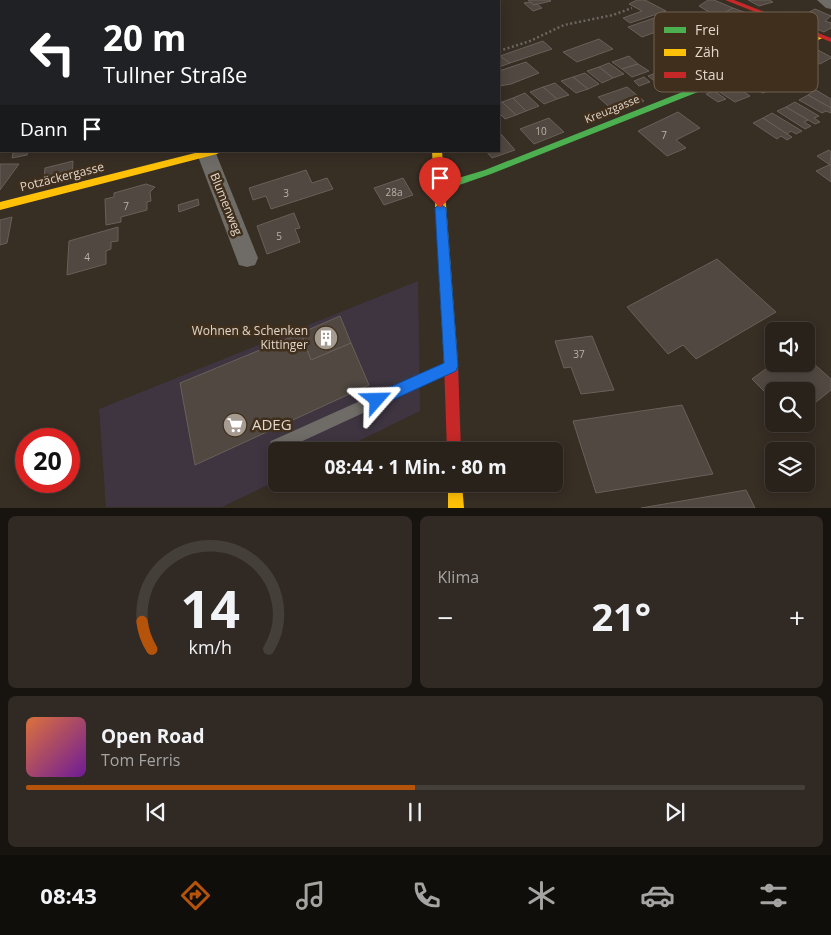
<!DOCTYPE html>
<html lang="de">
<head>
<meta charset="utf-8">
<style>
	:root { --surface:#29221b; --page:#312a24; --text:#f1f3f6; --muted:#a5a4a3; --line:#453f3a; --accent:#b45309 }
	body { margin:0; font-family:"Open Sans",sans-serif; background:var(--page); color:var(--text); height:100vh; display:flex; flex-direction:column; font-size:19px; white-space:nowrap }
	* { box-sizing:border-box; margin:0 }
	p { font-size:16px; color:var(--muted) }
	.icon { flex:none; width:28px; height:28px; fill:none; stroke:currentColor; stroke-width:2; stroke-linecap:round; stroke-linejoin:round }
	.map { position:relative; height:508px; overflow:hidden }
	.panel { display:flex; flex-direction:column; gap:8px; padding:8px; background:#17130f; flex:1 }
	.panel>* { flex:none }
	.top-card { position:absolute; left:0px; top:0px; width:500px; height:152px; box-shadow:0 2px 12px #0003,0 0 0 1px var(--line); background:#202124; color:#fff; overflow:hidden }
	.controls { position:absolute; left:765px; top:322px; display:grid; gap:10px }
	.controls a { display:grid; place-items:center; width:50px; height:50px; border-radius:8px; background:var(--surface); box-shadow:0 2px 12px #0003,0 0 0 1px var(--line); font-size:25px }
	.speed { position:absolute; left:15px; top:428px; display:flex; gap:10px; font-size:25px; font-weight:700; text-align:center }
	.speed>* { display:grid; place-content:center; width:65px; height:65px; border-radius:50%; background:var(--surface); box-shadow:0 2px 12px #0003,0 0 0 1px var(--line); line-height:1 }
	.speed .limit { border:8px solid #d22; background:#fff; color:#111 }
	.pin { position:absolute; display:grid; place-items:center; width:42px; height:42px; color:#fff; margin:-51px -21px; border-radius:50% 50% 50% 0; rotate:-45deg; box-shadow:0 0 5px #0007 }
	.pin .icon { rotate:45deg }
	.me { position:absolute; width:55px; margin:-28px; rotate:65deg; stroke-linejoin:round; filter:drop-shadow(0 0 4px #0008) }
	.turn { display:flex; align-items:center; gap:18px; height:105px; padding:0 20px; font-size:22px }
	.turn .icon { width:65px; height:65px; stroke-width:2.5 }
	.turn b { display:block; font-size:35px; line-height:42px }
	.then { display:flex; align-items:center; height:48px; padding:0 20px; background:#0003; gap:10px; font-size:19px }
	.big { font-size:38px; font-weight:700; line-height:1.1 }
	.panel .tile { flex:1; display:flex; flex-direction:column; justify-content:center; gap:8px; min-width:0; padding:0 18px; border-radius:8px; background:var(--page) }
	.panel .dial { align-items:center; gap:0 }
	.dial svg { height:130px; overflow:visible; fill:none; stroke:var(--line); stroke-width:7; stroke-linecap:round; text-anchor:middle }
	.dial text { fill:var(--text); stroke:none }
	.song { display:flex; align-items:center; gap:15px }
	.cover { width:60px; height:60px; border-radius:8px; background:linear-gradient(135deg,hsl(20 70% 55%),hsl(280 70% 35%)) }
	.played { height:5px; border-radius:2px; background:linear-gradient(90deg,var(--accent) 50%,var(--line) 50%) }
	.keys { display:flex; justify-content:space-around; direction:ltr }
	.heat { display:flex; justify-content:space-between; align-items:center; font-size:28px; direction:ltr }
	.panel .tiles { flex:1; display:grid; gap:8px; grid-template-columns:1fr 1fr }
	.tile:last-child { grid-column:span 2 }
	.trip { position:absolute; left:268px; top:442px; width:295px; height:50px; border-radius:8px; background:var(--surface); box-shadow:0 2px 12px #0003,0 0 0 1px var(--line); font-weight:700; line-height:50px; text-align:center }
	.tab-bar { display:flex; height:80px; justify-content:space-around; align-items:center; background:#100e0b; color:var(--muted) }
	.tab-bar .icon { width:35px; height:35px }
	.tab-bar .on { color:var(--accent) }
	.tab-bar b { font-size:22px; color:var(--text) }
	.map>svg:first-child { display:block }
	.commercial { fill:#3e3541 }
	.building { fill:#504841; stroke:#696059 }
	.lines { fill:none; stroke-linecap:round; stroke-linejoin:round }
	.path { stroke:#6b6761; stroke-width:2.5; stroke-dasharray:2 2.5; stroke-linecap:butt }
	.lane { fill:#6f6c67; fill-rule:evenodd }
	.street { fill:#6f6c67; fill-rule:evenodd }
	.fast { fill:#4caf50; fill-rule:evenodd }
	.slow { fill:#ffc107; fill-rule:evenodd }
	.jam { fill:#c62828; fill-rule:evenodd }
	.route { fill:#1a73e8; stroke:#114b97 }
	.labels { text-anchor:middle; stroke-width:5; stroke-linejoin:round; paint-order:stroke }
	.number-label { font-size:10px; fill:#bdb2a8 }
	.far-street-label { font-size:11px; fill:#e1d6ca; stroke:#3f2f1c }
	.street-label { font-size:12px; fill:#e1d6ca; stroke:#3f2f1c }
	.poi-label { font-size:12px; fill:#e1d6ca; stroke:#3f2f1c; text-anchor:end }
	.near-poi-label { font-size:15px; fill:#e1d6ca; stroke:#3f2f1c; text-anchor:start }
	.key { fill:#3f2f1c; stroke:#706150; stroke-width:1 }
	.key-label { font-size:14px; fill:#e1d6ca }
</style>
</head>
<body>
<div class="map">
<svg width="831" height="508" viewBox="0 0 831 508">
	<rect width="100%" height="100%" fill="#372e24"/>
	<!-- commercial -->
	<path class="commercial" d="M418,281L420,411L338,451H276V481L222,507H106L99,409Z"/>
	<!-- building -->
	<g class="building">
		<path d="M528,0H550L551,1L534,5Z"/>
		<path d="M637,0H645L666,11L630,23L623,18L642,11L629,4Z"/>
		<path d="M708,0H714L733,8L721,15L716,13L714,15L699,6Z"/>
		<path d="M748,0H769L773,2L759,6Z"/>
		<path d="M530,2L534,5L537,4L542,8L533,11L524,3Z"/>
		<path d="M733,8L749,14L738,22L721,15Z"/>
		<path d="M815,9L831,16L825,21L831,23V28L824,32L784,15L792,12L802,16Z"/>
		<path d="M660,16L675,25L642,37L628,27Z"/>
		<path d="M599,39L613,49L577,62L563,52Z"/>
		<path d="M543,41L552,49L510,63L500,56Z"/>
		<path d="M816,49L831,57V58L820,64L803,55Z"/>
		<path d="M499,56H500L510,63L499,67Z"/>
		<path d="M629,56L638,64L622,69L612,62Z"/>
		<path d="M526,62L539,73L511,84L499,86V71Z"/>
		<path d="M609,63L624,74L613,78L599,67Z"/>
		<path d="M638,64L649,71L632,77L622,69Z"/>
		<path d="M599,67L613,78L602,83L587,71Z"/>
		<path d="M664,70L685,84L668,91L648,76Z"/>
		<path d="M585,73L599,84L588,89L573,77Z"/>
		<path d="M759,75L777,86L763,93L744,82Z"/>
		<path d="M573,77L588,89L576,93L561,81Z"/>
		<path d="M644,77L650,82L639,86L634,81Z"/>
		<path d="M555,83L569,95L557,99L543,87Z"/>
		<path d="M733,85L750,96L735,102L718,91Z"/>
		<path d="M543,87L557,99L544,104L530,92Z"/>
		<path d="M627,87L644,101L615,112L598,97Z"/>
		<path d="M816,90L831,99V108L808,95Z"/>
		<path d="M714,91L726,99L718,102L706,94Z"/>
		<path d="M525,93L539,106L526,111L513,98Z"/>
		<path d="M808,95L831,108V113L826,111L822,113L799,100Z"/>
		<path d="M513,98L526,111L516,115L502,102Z"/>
		<path d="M502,102L516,115L505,119L499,113V103Z"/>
		<path d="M795,102L819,116L814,118L820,122L815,124L786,107Z"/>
		<path d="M786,107L808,120L804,122L811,126L805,129L777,111Z"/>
		<path d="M678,112L700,128L676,140L686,148L667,156L638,131Z"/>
		<path d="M772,113L802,131L796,134L791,131L787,134L763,118Z"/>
		<path d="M549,118L564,132L534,144L520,129Z"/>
		<path d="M763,118L787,134L792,137L787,140L781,136L777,139L753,123Z"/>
		<path d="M501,134L515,150L492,158L486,151H499V135Z"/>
		<path d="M829,150L831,152L830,165L817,156Z"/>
		<path d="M21,151H28L27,155L12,158L13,153Z"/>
		<path d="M73,161L72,180L43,187L45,168Z"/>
		<path d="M0,164H19L0,190Z"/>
		<path d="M831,164V182L816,171Z"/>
		<path d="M306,170L312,183L327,178L333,189L271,209L266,196L253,200L249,188Z"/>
		<path d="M403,178L413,195L384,205L374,188Z"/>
		<path d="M146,184L155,187L150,192L151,201L147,202V210L121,217V222L106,225L105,199L114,197V193Z"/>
		<path d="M198,199L199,205L179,212L178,205Z"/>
		<path d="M294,213L300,228L295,229L300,242L267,254L257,226Z"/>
		<path d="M12,217L7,243L0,245V220Z"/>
		<path d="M118,227V241L111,242V249L106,251V264L67,275L69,241Z"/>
		<path d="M717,259L776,312L696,359L683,345L668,354L627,307Z"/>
		<path d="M340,316L351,343L311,360L301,333Z"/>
		<path d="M301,333L311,360L351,343L369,385L195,465L180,383Z"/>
		<path d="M592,336L614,390L581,394L571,367L564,368L555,341Z"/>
		<path d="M806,357L831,379V390L806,410V391H774V401L752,379L774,363L806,364Z"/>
		<path d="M682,405L713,474L596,493L573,421Z"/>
		<path d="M746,490L755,508H641Z"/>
	</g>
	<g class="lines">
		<!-- path -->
		<path class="path" d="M499,51L530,41L564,25L613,15L632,8"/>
		<!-- lane -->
		<path class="lane" d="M449,361L454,363L456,367L454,371L281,451H276V453L271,451L269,446L271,441Z"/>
		<!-- street -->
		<g class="street">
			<rect x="130" y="0" width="14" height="1"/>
			<rect x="223" y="0" width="14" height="1"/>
			<path d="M817,0H831V9L826,8Z"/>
			<path d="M196,151H215L258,258L255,265L247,267L239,265Z"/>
		</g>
		<!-- fast -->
		<g class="fast">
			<rect x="427" y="0" width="6" height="1"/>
			<path d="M695,87L698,88V92L491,174L439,192L434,188L435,185L485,170Z"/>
		</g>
		<!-- slow -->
		<g class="slow">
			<path d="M818,35L825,37L698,92H692L691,90Z"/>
			<path d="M203,151H222L217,154L0,210V202Z"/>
			<path d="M432,151H442L458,364L456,368L451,370L446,368L444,364Z"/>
			<path d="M448,484H462L464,508H448Z"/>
		</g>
		<!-- jam -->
		<g class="jam">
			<path d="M725,0H734L831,38V42Z"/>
			<path d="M451,358L456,360L458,364L461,451H447L444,364L446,360Z"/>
		</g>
	</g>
	<!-- route -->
	<path class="route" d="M440,204L446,208L458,366L456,371L377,407L372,405L370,400L372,395L444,363L435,208Z"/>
	<!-- icons -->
	<defs>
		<g id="building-disc" transform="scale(1.25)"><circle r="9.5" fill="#a69b90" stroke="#3f2f1c"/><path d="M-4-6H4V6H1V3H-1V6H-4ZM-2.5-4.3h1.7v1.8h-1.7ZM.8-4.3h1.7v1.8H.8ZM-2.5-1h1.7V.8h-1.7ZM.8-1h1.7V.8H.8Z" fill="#fff"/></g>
		<g id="supermarket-disc" transform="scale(1.25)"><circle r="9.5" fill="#a69b90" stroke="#3f2f1c"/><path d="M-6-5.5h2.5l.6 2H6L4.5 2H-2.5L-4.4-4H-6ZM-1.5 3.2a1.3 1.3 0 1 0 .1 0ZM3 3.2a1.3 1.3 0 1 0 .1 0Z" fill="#fff"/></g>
	</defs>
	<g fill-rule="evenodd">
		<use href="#building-disc" x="326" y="338"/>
		<use href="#supermarket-disc" x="235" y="425"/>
	</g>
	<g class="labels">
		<!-- number labels -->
		<g class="number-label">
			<text x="541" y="135">10</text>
			<text x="664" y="139">7</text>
			<text x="394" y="196">28a</text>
			<text x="286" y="197">3</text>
			<text x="126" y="210">7</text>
			<text x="279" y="240">5</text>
			<text x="87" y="261">4</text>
			<text x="579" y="358">37</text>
		</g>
		<!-- far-street labels -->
		<g class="far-street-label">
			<text transform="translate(612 109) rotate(-22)" y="4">Kreuzgasse</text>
		</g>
		<!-- street labels -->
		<g class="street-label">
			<text transform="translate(62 177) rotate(-14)" y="4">Potzäckergasse</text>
			<text transform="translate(226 204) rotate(68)" y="4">Blumenweg</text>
		</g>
		<!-- poi labels -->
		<g class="poi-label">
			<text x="308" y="335">Wohnen &amp; Schenken<tspan x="308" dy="14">Kittinger</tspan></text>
		</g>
		<!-- near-poi labels -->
		<g class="near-poi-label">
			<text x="252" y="430">ADEG</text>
		</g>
	</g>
	<!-- legend -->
	<rect x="654" y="12" width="164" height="80" rx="8" class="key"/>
	<rect x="664" y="27" width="22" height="6" fill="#4caf50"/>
	<rect x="664" y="49" width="22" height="7" fill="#ffc107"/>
	<rect x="664" y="72" width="22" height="6" fill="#c62828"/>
	<g class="key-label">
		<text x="695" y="35">Frei</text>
		<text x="695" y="57">Zäh</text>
		<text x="695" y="80">Stau</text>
	</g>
</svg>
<div class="controls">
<a><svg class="icon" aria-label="sound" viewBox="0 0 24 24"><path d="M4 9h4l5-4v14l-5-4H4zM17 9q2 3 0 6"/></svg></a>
<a><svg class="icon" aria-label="search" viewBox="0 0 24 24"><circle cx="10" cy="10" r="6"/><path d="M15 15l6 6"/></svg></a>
<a><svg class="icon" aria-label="layers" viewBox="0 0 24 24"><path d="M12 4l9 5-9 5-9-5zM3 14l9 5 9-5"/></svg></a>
</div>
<div class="speed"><div class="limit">20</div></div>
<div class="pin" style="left:440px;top:208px;background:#d93025"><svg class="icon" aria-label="arrive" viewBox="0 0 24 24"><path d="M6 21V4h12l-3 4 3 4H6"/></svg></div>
<svg class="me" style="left:377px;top:400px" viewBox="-20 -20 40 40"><path d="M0-17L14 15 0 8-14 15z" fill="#1a73e8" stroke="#fff" stroke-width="4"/></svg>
<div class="trip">08:44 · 1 Min. · 80 m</div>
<div class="top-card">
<div class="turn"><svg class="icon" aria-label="left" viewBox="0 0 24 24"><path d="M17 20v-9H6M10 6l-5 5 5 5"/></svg><div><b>20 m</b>Tullner Straße</div></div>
<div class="then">Dann<svg class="icon" aria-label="arrive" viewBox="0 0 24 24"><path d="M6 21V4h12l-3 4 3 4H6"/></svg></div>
</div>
</div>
<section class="panel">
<div class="tiles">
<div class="tile dial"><svg viewBox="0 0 100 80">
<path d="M14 69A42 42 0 1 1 86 69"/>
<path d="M14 69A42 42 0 0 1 8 52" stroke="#b45309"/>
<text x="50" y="56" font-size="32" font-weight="700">14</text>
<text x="50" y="72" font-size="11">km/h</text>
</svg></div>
<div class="tile"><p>Klima</p>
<div class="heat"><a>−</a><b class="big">21°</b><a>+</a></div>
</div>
<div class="tile">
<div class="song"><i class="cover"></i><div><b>Open Road</b><p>Tom Ferris</p></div></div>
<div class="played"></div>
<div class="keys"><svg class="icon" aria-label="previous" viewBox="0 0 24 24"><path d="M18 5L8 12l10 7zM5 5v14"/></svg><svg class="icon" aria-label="pause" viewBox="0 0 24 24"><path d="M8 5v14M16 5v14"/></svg><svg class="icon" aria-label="next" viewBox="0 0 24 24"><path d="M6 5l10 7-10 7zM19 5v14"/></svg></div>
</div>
</div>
</section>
<nav class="tab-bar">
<b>08:43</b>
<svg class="icon on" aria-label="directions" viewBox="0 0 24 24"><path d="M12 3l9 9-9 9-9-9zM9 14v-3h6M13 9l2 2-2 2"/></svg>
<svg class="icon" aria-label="music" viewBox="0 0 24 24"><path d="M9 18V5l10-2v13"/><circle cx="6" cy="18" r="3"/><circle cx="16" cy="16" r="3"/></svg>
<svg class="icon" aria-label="phone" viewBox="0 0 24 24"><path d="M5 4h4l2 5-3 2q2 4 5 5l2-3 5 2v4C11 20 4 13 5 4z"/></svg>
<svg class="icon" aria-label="climate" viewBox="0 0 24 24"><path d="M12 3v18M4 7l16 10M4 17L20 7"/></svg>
<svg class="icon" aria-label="car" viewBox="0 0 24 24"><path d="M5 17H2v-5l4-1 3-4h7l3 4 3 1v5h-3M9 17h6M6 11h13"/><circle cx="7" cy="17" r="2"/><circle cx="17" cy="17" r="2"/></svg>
<svg class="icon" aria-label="filters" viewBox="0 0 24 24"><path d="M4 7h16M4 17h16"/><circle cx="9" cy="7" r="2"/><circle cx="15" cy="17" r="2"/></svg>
</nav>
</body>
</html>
